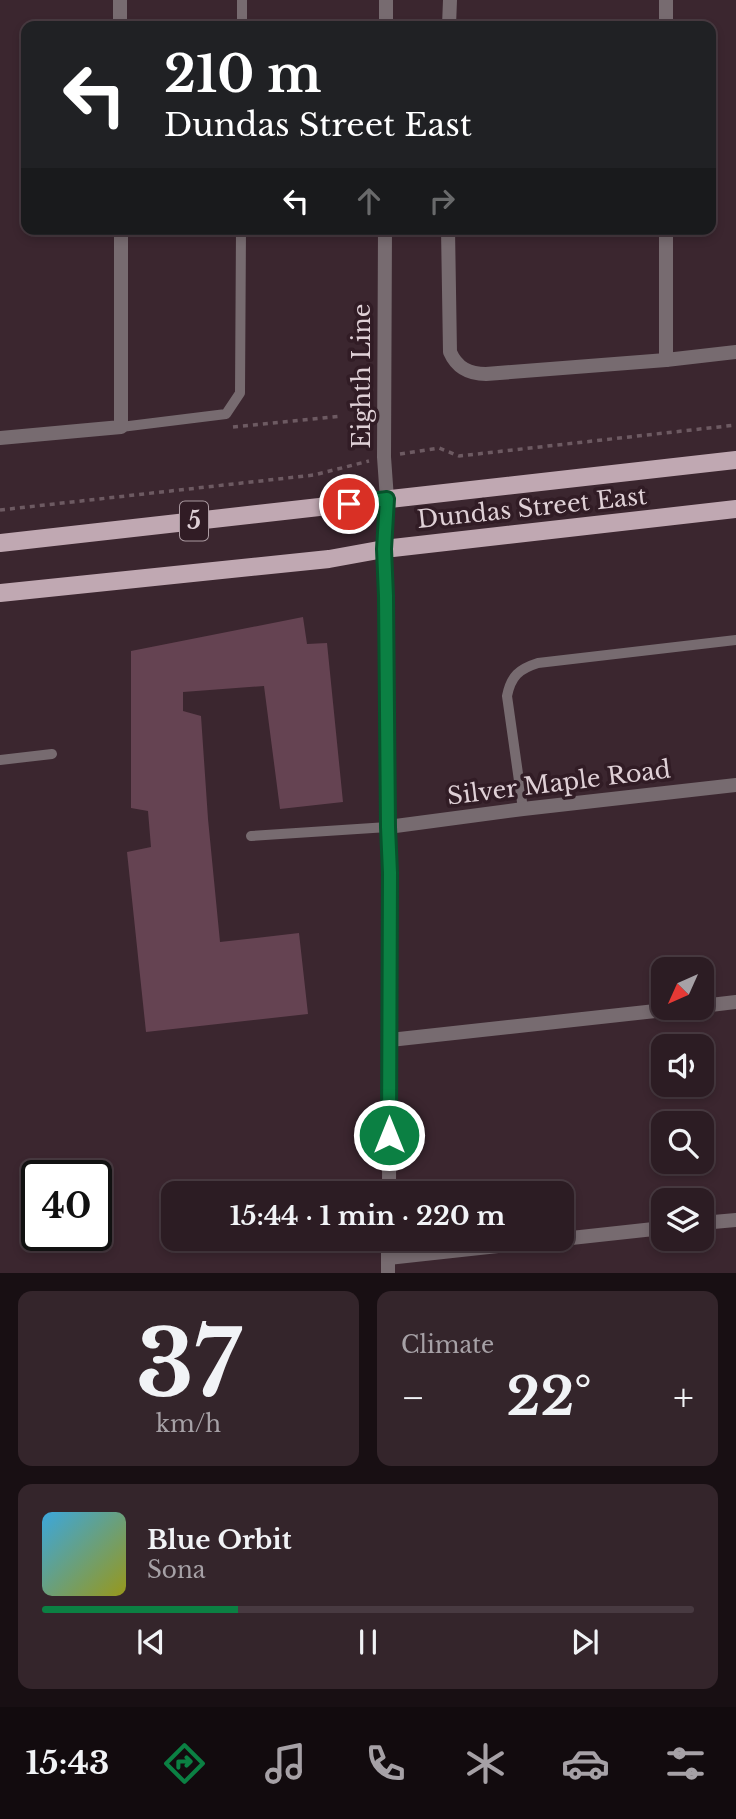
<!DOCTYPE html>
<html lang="en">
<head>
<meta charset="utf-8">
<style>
	:root { --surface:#2c1c23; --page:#34252b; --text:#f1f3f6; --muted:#a6a1a6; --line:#483a41; --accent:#0b8043 }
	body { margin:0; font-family:"Libre Baskerville",serif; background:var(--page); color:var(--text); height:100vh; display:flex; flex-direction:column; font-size:26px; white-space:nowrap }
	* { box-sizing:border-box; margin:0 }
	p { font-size:23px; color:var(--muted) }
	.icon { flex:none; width:38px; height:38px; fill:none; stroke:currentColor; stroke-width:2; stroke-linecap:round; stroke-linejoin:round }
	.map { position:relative; height:1273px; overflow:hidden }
	.drawer { display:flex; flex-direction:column; gap:18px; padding:18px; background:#180f13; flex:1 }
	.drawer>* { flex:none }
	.banner { position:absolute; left:21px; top:21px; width:695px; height:214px; border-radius:14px; box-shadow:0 4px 10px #0003,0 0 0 2px var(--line); background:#202124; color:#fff; overflow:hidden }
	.needle { width:46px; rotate:225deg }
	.controls { position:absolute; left:651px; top:957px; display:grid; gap:14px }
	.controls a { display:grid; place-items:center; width:63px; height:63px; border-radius:14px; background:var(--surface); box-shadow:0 4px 10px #0003,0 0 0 2px var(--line); font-size:35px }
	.speed { position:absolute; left:21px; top:1160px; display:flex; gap:14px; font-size:35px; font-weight:700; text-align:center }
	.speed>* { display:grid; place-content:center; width:91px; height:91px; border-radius:50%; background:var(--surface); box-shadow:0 4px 10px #0003,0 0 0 2px var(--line); line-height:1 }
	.speed .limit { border:4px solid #111; border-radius:10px; background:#fff; color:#111 }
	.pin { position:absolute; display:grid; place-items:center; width:60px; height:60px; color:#fff; margin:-30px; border:4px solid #fff; border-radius:50%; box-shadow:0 2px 7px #0007 }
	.me { position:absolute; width:77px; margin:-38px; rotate:0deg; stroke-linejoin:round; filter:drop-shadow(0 0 5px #0008) }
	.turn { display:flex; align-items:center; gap:24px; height:147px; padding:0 28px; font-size:32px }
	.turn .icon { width:91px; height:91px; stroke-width:2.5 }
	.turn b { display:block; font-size:49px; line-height:60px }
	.lanes { display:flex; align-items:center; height:66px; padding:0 28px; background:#0003; justify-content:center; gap:35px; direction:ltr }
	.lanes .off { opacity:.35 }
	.big { font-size:52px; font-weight:700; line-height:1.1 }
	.drawer .tile { flex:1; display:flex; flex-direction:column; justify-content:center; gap:10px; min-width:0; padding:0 24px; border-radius:14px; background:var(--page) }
	.drawer .dial { align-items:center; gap:0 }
	.dial b { font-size:91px; line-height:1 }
	.song { display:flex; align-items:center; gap:21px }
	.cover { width:84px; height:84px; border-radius:10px; background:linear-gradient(135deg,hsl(200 70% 55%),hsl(60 70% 35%)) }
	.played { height:7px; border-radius:4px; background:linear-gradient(90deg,var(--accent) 30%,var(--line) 30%) }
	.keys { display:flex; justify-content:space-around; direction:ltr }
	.heat { display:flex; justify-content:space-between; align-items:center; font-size:38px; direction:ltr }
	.drawer .tiles { flex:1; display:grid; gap:18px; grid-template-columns:1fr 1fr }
	.tile:last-child { grid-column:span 2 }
	.trip { position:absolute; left:161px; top:1181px; width:413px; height:70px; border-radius:14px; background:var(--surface); box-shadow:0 4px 10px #0003,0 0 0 2px var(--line); font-weight:700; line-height:70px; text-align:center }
	.menu { display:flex; height:112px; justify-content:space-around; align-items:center; background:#120b0e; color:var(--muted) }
	.menu .icon { width:49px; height:49px }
	.menu .on { color:var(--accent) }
	.menu b { font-size:32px; color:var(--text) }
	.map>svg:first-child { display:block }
	.building { fill:#654352 }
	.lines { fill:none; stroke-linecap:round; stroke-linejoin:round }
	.path { stroke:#6d5a62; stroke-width:3.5; stroke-dasharray:5 5; stroke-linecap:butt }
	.service { stroke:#776b70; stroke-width:10 }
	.minor { stroke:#776b70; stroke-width:14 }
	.tertiary { stroke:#776b70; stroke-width:14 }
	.primary { stroke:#c0a8b2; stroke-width:18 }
	.route-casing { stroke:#07532c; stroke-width:18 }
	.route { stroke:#0b8043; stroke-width:12 }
	.labels { text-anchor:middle; stroke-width:7; stroke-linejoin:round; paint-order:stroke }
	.shield { fill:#311c25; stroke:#ab9aa1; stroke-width:2 }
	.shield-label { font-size:23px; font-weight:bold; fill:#dfd0d6 }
	.street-label { font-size:24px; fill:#dfd0d6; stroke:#311c25 }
</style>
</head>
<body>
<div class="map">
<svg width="736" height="1273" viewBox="0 0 736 1273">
	<rect width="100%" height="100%" fill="#3b262f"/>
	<!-- building -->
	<path class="building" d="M303,617L307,644L327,643L343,802L280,809L264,686L183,692V711L201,716L208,819L220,942L299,933L308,1014L146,1032L127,852L151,847L148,811L131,808V651Z"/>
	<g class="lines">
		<!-- path -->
		<g class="path">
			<path d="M233,427L342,416"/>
			<path d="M400,454L439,448L459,456L736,425"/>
			<path d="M0,510L314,475L369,461"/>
		</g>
		<!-- service -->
		<g class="service">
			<path d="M242,26V0"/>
			<path d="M121,427L226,414L240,393L241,229"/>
			<path d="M0,760L52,754"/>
			<path d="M523,809L507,696C511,676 519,669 538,663L736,640"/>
			<path d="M251,836L388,827"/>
		</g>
		<!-- minor -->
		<g class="minor">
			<path d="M120,0V26"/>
			<path d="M449,26L450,0"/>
			<path d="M666,26V0"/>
			<path d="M448,229L450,352C457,368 469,374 486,374L666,360L736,352"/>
			<path d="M666,360V229"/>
			<path d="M0,438L121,427V229"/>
			<path d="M388,827L523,809L736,785"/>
			<path d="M702,1006L736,1002"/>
			<path d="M390,1040L683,1008"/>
			<path d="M702,1223L736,1220"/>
			<path d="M562,1239L663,1228"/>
			<path d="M388,1258L561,1239"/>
		</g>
		<!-- tertiary -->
		<g class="tertiary">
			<path d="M386,26V0"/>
			<path d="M385,229L384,457L387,499L384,549L386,596L388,827L390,873L389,1194"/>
			<path d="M388,1273V1239"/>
		</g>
		<!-- primary -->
		<g class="primary">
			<path d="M0,543L736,460"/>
			<path d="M0,593L329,559L384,549L736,509"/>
		</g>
	</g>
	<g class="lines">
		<!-- route casing -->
		<g class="route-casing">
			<path id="route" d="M349,504L387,499L384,549L386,596L388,827L390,873L389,1135"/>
		</g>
		<!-- route -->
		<use href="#route" class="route"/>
	</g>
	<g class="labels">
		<!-- shield labels -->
		<rect class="shield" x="180" y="501.5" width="28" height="39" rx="5"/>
		<g class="shield-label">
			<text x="194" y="529">5</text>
		</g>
		<!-- street labels -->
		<g class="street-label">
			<text transform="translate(362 376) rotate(-90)" y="8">Eighth Line</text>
			<text transform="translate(532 508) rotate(-6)" y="8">Dundas Street East</text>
			<text transform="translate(559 783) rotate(-7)" y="8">Silver Maple Road</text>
		</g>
	</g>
</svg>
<div class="controls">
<a><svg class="needle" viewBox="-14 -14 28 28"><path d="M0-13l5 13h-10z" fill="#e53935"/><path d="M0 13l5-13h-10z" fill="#a6a1a6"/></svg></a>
<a><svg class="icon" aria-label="sound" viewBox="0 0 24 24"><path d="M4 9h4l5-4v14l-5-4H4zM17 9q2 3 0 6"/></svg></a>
<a><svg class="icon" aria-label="search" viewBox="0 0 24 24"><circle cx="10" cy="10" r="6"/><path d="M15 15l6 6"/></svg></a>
<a><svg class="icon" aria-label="layers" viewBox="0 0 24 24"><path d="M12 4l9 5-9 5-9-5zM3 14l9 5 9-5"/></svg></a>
</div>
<div class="speed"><div class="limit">40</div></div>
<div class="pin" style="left:349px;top:504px;background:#d93025"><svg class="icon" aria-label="arrive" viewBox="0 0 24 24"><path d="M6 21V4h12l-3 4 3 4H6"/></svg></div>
<svg class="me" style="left:389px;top:1135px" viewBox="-20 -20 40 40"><circle r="17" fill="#0b8043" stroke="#fff" stroke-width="3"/><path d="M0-11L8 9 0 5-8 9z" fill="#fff"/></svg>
<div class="trip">15:44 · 1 min · 220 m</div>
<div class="banner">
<div class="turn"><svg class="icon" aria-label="left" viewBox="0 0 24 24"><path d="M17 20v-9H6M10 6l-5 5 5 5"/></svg><div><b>210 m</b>Dundas Street East</div></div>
<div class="lanes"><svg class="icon" aria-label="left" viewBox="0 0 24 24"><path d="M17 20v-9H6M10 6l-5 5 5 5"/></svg><svg class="icon off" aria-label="ahead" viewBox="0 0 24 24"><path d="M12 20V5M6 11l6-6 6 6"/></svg><svg class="icon off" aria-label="right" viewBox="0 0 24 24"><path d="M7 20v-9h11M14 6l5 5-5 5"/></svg></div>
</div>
</div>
<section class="drawer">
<div class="tiles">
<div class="tile dial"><b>37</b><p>km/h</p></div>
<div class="tile"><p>Climate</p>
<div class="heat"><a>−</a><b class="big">22°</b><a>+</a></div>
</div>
<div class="tile">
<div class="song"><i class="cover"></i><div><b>Blue Orbit</b><p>Sona</p></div></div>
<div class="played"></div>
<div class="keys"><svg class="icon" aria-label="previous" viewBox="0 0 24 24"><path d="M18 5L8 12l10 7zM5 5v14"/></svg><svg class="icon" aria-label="pause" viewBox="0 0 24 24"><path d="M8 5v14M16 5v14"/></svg><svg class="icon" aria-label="next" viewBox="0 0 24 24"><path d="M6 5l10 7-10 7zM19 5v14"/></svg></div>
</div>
</div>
</section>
<nav class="menu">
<b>15:43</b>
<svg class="icon on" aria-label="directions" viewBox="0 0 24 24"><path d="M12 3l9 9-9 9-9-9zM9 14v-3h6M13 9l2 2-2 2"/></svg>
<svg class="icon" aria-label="music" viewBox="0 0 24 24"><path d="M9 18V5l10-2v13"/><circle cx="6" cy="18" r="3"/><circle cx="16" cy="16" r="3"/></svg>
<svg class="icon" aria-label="phone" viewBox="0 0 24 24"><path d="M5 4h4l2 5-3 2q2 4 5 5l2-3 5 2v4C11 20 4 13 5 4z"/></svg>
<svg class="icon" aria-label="climate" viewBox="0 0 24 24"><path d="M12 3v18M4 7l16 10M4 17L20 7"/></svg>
<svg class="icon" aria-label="car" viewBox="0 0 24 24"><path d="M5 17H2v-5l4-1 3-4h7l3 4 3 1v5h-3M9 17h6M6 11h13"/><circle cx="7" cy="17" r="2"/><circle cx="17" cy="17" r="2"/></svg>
<svg class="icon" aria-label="filters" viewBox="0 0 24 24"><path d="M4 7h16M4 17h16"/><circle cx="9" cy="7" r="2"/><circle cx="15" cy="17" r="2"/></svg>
</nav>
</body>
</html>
